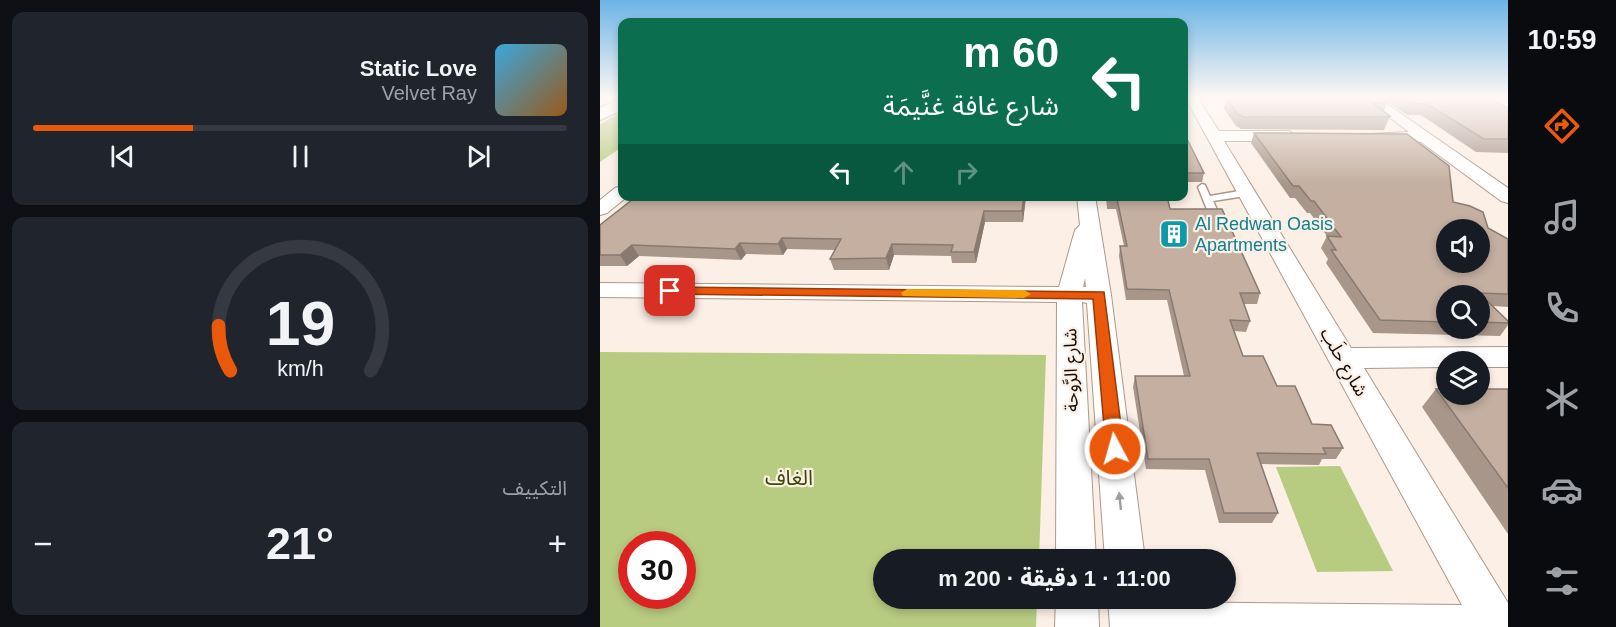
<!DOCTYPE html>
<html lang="ar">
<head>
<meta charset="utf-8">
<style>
	:root { --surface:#171b24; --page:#20242c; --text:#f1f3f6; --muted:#9ea1a6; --line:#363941; --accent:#ea580c }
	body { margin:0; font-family:Arial,"Noto Sans Arabic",sans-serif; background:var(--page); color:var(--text); direction:rtl; height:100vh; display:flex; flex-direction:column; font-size:22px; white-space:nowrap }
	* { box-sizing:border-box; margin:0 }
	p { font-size:20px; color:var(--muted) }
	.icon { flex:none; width:33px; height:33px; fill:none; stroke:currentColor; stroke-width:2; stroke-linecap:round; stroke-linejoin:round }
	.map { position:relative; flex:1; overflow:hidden; direction:ltr }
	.sheet { display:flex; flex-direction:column; gap:12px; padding:12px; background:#0d0f14; width:600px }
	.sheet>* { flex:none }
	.hud { position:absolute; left:18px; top:18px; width:570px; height:183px; border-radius:12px; box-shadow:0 3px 9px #0003; direction:rtl; background:#0b6e4f; color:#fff; overflow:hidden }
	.controls { position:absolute; left:836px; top:219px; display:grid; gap:12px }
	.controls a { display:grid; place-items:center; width:54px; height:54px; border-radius:50%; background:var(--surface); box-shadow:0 3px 9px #0003; font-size:30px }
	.speed { position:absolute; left:18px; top:531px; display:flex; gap:12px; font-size:30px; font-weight:700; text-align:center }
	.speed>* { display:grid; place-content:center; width:78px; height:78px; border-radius:50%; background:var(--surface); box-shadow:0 3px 9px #0003; line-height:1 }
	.speed .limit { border:9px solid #d22; background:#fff; color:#111 }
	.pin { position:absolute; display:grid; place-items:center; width:51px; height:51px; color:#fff; margin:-26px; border-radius:12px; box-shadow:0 3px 9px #0006 }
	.me { position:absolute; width:66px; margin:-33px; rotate:354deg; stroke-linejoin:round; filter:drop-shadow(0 0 4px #0008) }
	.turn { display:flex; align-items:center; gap:21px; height:126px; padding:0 30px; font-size:27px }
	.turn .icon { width:78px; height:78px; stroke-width:2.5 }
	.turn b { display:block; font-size:42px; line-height:51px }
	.lanes { display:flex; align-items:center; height:57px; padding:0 30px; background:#0003; justify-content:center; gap:30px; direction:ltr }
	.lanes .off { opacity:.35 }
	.big { font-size:45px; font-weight:800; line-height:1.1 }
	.sheet .tile { flex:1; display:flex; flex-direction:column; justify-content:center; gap:9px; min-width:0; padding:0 21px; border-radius:12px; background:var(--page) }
	.sheet .dial { align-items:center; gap:0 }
	.dial svg { height:156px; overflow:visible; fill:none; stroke:var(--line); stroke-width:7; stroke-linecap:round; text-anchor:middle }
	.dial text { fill:var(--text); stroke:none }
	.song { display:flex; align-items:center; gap:18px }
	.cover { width:72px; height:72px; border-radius:9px; background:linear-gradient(135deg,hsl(200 70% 55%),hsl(30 70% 35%)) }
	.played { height:6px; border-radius:3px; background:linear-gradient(90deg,var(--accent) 30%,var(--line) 30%) }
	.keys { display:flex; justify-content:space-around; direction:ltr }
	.heat { display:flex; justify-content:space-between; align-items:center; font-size:33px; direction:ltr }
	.trip { position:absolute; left:273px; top:549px; width:363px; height:60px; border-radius:30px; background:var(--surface); box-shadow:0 3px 9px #0003; font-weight:800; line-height:60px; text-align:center; direction:rtl }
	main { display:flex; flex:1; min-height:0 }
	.tab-bar { display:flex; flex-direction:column; width:108px; justify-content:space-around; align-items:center; background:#090b0e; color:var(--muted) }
	.tab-bar .icon { width:42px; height:42px }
	.tab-bar .current { color:var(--accent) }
	.tab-bar b { font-size:27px; color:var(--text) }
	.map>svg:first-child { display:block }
	.green { fill:#b7cb81; fill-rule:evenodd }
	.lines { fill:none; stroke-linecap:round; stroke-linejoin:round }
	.lane-casing { stroke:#ad998b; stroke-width:3 }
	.street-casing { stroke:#ad998b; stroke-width:2 }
	.primary-casing { stroke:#ad998b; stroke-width:3 }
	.lane { fill:#fff; fill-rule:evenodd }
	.street { fill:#fff; fill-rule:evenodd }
	.primary { fill:#fff; fill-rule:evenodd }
	.wall { fill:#a9968a; fill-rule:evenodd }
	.shaded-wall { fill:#897a71 }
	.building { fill:#c4afa1; stroke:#897a71; stroke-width:1.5; fill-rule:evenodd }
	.oneway { fill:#a19e9c }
	.route { fill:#ea580c; stroke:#983908; stroke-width:1.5 }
	.slow { fill:#f59e0b }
	.labels { text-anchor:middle; stroke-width:4.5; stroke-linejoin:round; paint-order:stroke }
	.culture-label { font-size:18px; fill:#0d838f; stroke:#fcefe6; text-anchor:start }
	.street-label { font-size:18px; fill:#130c07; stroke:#fcefe6 }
	.near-park-label { font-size:21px; fill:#3c4906; stroke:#fcefe6 }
</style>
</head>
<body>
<main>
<nav class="tab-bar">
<b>10:59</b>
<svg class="icon current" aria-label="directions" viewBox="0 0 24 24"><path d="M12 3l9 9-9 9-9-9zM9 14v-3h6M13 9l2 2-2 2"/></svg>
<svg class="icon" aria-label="music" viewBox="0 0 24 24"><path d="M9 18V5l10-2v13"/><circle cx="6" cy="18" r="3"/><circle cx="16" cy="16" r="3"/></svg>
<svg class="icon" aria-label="phone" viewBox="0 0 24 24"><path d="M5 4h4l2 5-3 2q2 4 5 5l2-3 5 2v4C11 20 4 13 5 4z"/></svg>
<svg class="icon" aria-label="climate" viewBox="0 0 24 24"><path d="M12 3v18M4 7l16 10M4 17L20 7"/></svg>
<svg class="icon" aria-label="car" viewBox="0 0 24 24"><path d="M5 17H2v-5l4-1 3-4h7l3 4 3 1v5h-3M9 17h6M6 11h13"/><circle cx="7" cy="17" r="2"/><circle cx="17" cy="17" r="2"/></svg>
<svg class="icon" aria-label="filters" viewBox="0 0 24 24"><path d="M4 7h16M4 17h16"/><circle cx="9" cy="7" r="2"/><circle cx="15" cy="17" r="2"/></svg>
</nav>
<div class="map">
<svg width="908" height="627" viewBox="0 0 908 627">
	<rect width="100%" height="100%" fill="#fcefe6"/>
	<!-- green -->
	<g class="green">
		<path d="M22,112V147L0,162V124Z"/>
		<path d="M0,352L446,355L439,559L284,560V598L437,599L436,627H0ZM32,544H82V596H32Z"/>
		<path d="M740,466L793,571L717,572L676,467Z"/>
	</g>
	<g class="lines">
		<!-- lane casing -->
		<g class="lane-casing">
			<path id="lane" d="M602,184L605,185L610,196L645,190L649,193L645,196L613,201L618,212L613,215L608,212L598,187Z"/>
		</g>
		<!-- street casing -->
		<g class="street-casing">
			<g id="street">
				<path d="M585,97H597L619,131H689L697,136L689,141H624L751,348L908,347V367H879V362H846V367L764,368L908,603V627H510L508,598H550L551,602L862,605Z"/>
				<path d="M763,97H777L908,188V203L901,201L821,142L771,140L768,137L771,134L809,132Z"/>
				<path d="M22,186V196H28L7,213L0,215V200L15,188Z"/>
				<path d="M477,196H495L511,295L545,560H505L487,303L482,302L496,560H456L457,302L0,297V283L459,287L475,230L480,225ZM485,278L486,287H483Z"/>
				<path d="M456,598H498L499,627H455Z"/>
			</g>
		</g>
		<!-- primary casing -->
		<g class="primary-casing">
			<path id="primary" d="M22,98V110L0,120V108Z"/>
		</g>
		<!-- lane -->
		<use href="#lane" class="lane"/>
		<!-- street -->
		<use href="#street" class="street"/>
		<!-- primary -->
		<use href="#primary" class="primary"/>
	</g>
	<!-- wall -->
	<g class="wall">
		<path d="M623,97H778L787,103L784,111L790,116L784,130L641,129L636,126L624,109L626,101Z"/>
		<path d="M780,97H886L908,108V153L876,152L821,115H807Z"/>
		<path d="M584,133L604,173L602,182H584Z"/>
		<path d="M654,133L853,202L888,228L908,239V307L893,306L908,321V325L900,336L773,333L726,263L728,259L721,248L727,236L710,213H707L695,198H690L651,143ZM846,296H879V328H846Z"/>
		<path d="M426,196L423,222H385L376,263H352L351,256L294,255L289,270H234L230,259L235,250L187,249L183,255L146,254L141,260L39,256L27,266H0V225L351,197Z"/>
		<path d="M506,196H567L570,209L660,293L657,304H644L650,321L646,332L634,331L643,356L677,386L712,424L743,448L736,459H722L719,465L661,464L678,513L672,523H619L605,470L546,469L533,387L535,376H584L567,300H526L519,256L520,246H524L516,209H507Z"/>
		<path d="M836,389H908V534L822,407Z"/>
	</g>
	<!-- shaded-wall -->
	<g class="shaded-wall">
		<path d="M424,196H426L423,222L422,211Z"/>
		<path d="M384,211L385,222L376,263L374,252Z"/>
		<path d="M182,238L187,249L183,255L178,244Z"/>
		<path d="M140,243L146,254L141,260L135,249Z"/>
		<path d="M292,244L294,255L289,270L286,258Z"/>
		<path d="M32,245L39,256L27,266L20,255Z"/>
	</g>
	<!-- building -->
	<g class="building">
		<path d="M626,97L634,98L633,97H778L787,103H772L790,116H787L789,117H644L638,114Z"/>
		<path d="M801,97H886L908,108V139H884L827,104L812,103Z"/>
		<path d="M584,133L604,173H584Z"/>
		<path d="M654,133L807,134L849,166L853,202L870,206L883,212L888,228L908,239V294L879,293L908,321V323L879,322V296H846V322L780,320L731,250H736L727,236L741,237L714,201H711L699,186H693ZM846,230H879V262H846Z"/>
		<path d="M37,196L351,197L424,196L422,211H384L374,252H351L353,245L292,244L286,258L230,259L241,239L182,238L178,244L140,243L135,249L32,245L20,255H0V225Z"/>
		<path d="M508,196H567L570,209H622L660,293H640L650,321L630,320L643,356H663L677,386H695L712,424L731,425L743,448H723L726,454L657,453L678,513H624L609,459H548L535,376H590L569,290L527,289L520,246H527L517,199H508Z"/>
		<path d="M836,389H846V394H879V389H908V488Z"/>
	</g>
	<!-- one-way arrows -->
	<defs><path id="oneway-solid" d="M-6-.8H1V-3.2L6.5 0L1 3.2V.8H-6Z" transform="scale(1.5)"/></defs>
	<use class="oneway" href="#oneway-solid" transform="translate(520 501) rotate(-96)"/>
	<!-- sky -->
	<linearGradient id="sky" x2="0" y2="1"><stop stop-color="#6cb4e6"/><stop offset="0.53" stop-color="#fef8f4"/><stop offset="1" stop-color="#fef8f4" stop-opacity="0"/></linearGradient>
	<rect width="908" height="184" fill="url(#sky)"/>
	<!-- route -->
	<path class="route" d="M70,287L504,292L524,449L521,455L515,457L508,455L506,449L493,299L66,294L64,291Z"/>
	<!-- slow -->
	<path class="slow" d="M307,289L424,290L431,294L424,298L303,296L301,293Z"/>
	<!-- icons -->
	<defs>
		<g id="building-square" transform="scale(1.5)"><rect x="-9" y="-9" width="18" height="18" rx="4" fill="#0f9aa8" stroke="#fcefe6"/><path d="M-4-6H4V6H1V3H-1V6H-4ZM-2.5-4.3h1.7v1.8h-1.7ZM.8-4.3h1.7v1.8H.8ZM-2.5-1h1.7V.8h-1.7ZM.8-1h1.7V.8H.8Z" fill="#fff"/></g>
	</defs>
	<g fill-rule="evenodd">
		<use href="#building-square" x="574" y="234"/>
	</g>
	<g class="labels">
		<!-- culture labels -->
		<g class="culture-label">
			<text x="595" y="230">Al Redwan Oasis<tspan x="595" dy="21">Apartments</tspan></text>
		</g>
		<!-- street labels -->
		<g class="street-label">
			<text transform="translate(744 362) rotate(60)" y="6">شارع حلَب</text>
			<text transform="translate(471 370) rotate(-91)" y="6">شارع الرَّوحة</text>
		</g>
		<!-- near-park labels -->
		<g class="near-park-label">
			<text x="189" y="485">الغاف</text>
		</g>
	</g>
</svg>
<div class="controls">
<a><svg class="icon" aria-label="sound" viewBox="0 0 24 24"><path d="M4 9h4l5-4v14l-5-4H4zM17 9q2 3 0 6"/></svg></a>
<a><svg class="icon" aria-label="search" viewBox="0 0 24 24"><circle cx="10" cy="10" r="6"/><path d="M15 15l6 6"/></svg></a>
<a><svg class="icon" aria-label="layers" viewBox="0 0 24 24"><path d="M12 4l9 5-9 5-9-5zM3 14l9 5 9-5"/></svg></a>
</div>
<div class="speed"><div class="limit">30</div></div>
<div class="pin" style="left:70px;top:291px;background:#d93025"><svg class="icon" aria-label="arrive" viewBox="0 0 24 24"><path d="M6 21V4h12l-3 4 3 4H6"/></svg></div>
<svg class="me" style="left:515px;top:449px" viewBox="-20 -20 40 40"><circle r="17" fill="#ea580c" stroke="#fff" stroke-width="3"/><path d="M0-11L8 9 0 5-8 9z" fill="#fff"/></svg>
<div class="trip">11:00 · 1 دقيقة · 200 m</div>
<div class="hud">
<div class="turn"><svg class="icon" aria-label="left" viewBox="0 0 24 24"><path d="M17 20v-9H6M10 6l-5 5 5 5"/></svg><div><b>60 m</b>شارع غافة غنَّيمَة</div></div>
<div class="lanes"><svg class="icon" aria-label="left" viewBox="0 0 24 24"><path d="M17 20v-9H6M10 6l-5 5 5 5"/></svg><svg class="icon off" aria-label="ahead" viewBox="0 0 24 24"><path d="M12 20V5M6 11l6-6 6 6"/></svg><svg class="icon off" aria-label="right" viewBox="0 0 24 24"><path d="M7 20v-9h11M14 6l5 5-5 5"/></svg></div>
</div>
</div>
<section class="sheet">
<div class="tile">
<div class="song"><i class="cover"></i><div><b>Static Love</b><p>Velvet Ray</p></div></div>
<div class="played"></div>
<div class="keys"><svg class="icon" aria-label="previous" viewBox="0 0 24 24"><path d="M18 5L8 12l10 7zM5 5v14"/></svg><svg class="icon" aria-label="pause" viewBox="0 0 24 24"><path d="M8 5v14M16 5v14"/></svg><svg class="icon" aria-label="next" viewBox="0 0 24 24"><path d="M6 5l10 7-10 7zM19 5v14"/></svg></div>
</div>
<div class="tile dial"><svg viewBox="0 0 100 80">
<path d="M14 69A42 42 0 1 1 86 69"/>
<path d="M14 69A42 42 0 0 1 8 46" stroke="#ea580c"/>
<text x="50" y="56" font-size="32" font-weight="700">19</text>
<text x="50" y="72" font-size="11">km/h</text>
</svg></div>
<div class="tile"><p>التكييف</p>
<div class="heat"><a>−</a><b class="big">21°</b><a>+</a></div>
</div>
</section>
</main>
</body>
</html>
